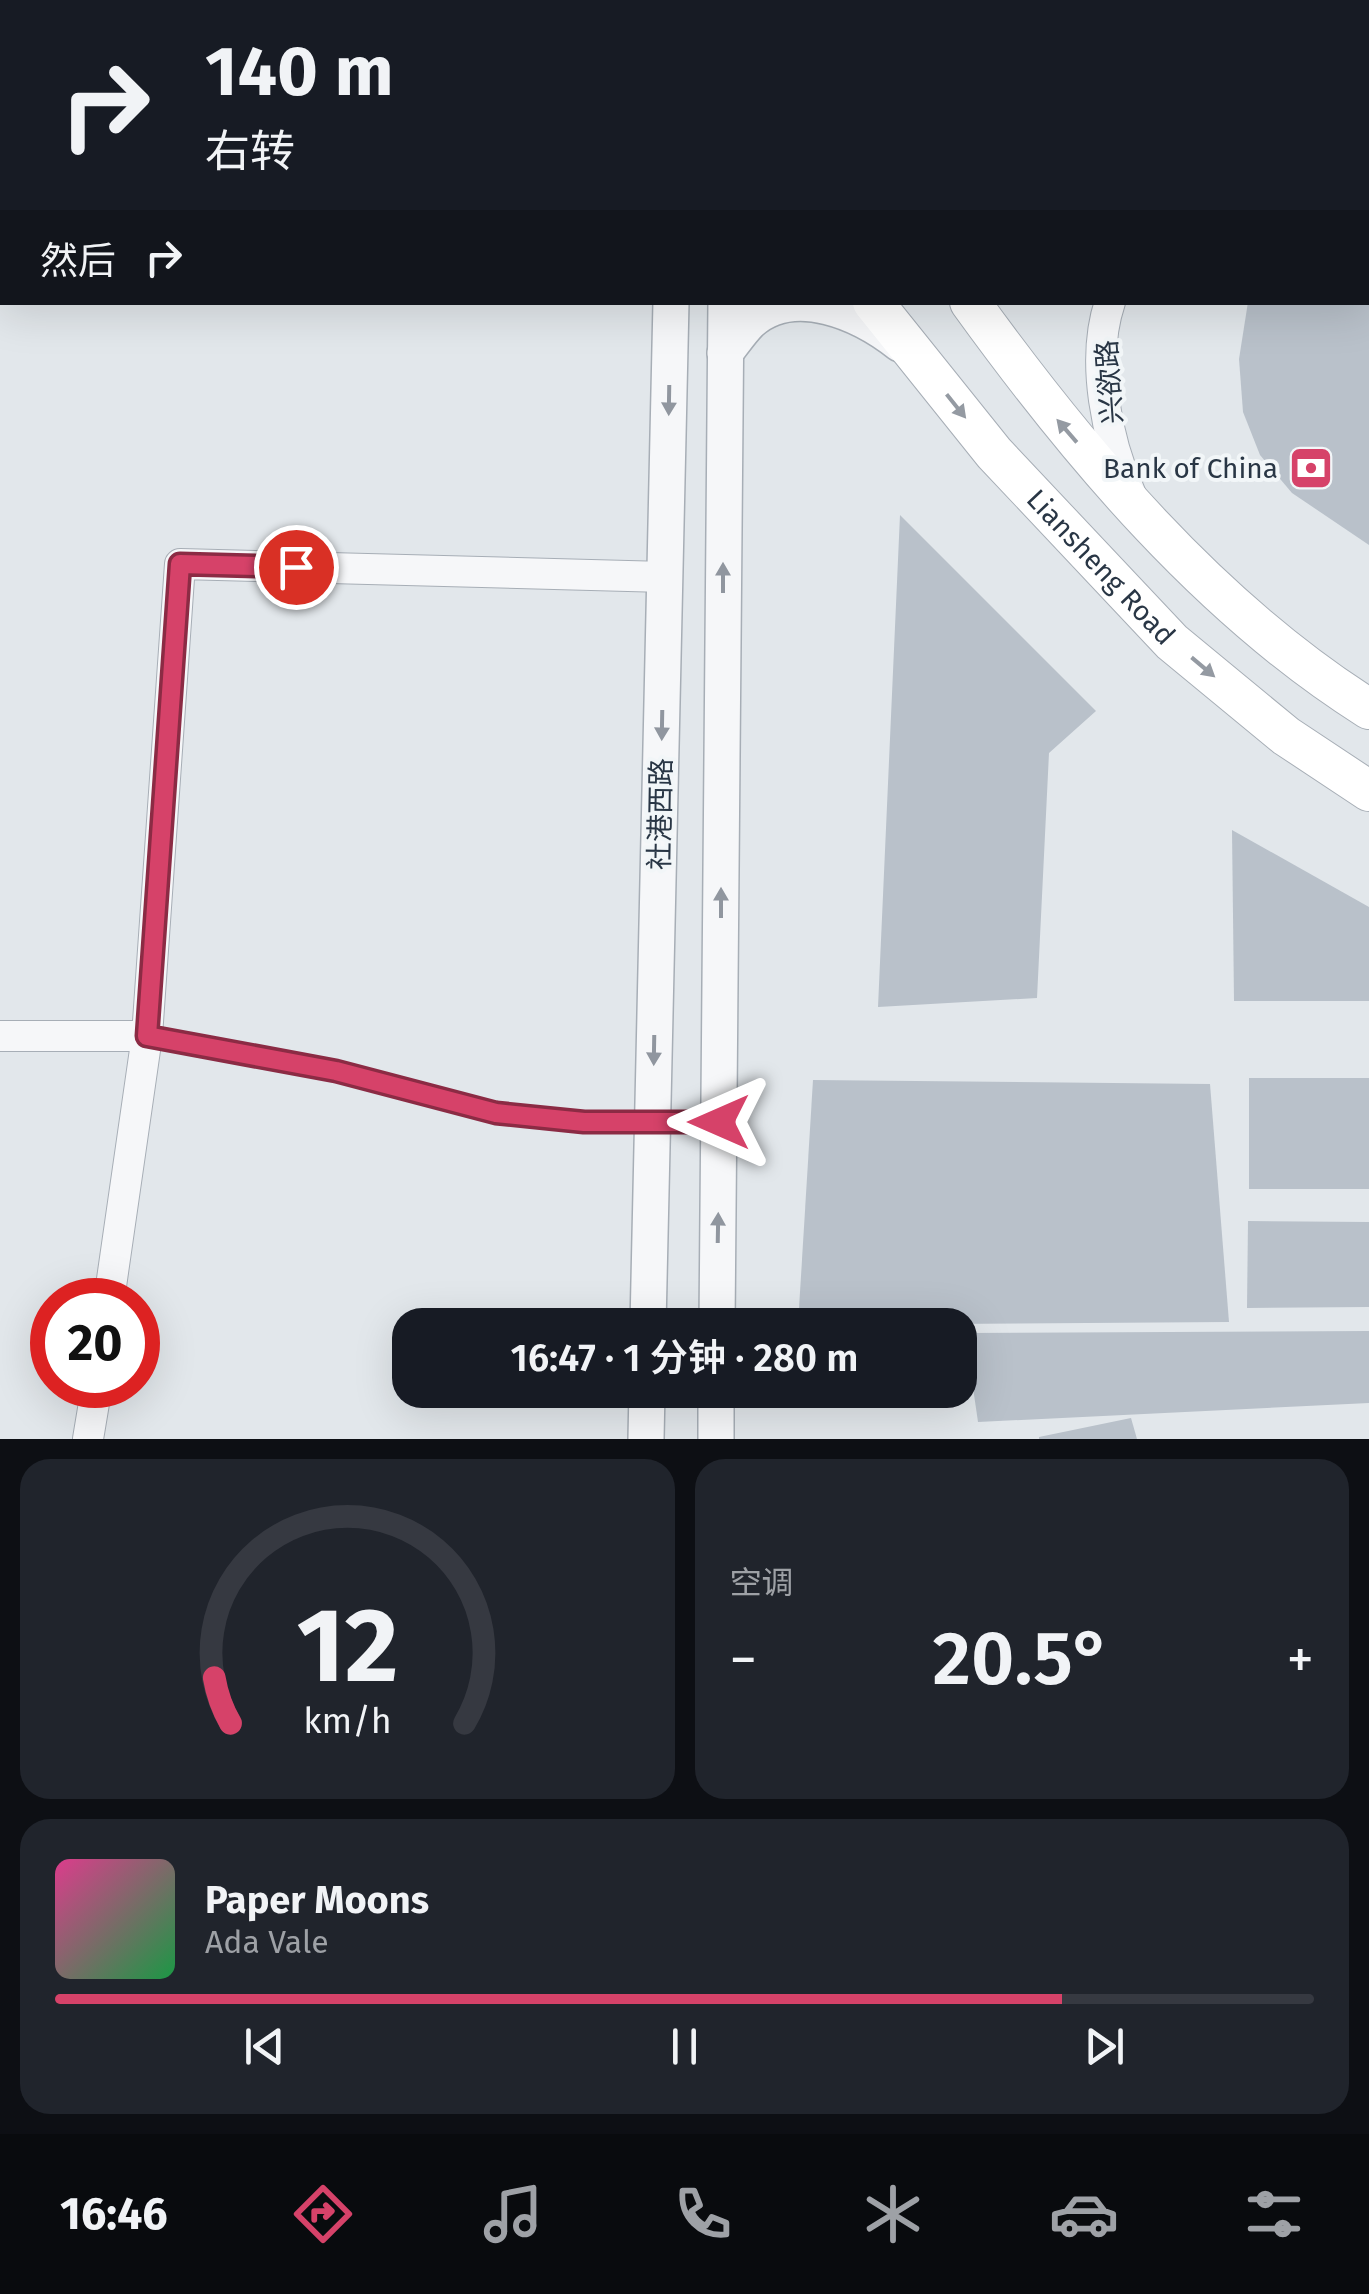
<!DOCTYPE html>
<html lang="zh">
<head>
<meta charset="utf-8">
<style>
	:root { --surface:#171b24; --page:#20242c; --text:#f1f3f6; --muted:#9ea1a6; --line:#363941; --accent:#d64269 }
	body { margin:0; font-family:"Fira Sans","Noto Sans SC",sans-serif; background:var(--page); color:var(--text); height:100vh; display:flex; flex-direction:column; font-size:38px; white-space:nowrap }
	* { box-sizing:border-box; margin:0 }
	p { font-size:32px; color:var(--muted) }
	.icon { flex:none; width:55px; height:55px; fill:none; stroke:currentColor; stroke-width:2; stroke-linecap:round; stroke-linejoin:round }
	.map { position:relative; height:1439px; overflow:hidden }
	.drawer { display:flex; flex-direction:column; gap:20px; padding:20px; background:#0d0f14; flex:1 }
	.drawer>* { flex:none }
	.top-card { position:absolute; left:0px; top:0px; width:1370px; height:305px; box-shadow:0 10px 40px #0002; background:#171b24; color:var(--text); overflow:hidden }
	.speed { position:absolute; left:30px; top:1278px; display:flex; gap:20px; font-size:50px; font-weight:700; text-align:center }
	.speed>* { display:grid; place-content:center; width:130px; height:130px; border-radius:50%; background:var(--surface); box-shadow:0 10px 40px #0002; line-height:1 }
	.speed .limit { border:15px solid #d22; background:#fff; color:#111 }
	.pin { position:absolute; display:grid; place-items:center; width:85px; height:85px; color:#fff; margin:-42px; border:5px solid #fff; border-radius:50%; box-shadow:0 2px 10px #0007 }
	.me { position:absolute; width:110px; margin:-55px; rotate:270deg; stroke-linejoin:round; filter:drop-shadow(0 0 8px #0008) }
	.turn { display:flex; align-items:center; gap:35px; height:210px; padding:0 40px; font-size:45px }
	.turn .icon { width:130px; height:130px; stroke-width:2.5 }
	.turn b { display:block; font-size:70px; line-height:85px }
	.then { display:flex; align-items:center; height:95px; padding:0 40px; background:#0003; gap:20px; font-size:38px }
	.big { font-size:75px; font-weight:600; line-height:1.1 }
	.drawer .tile { flex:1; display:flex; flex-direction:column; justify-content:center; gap:15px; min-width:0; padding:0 35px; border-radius:30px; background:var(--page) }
	.drawer .dial { align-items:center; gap:0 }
	.dial svg { height:260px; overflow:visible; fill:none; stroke:var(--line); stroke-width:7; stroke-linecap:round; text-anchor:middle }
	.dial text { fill:var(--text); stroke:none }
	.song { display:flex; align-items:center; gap:30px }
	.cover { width:120px; height:120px; border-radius:15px; background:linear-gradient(135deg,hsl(330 70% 55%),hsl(140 70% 35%)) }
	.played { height:10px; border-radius:5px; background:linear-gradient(90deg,var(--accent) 80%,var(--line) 80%) }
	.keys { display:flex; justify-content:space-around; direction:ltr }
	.heat { display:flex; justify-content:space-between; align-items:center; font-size:55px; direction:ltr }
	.drawer .tiles { flex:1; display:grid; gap:20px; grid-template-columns:1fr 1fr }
	.tile:last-child { grid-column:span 2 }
	.trip { position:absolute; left:392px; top:1308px; width:585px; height:100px; border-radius:30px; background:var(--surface); box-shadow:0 10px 40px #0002; font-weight:600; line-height:100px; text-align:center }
	.menu { display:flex; height:160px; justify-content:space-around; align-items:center; background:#090b0e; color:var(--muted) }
	.menu .icon { width:70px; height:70px }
	.menu .on { color:var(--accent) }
	.menu b { font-size:45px; color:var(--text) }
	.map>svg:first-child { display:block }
	.building { fill:#b9c1ca }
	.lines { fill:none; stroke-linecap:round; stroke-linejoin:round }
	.service-casing { stroke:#a7aeb6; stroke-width:18 }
	.minor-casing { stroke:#a7aeb6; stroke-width:32 }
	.tertiary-casing { stroke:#a7aeb6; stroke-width:38 }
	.secondary-casing { stroke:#a7aeb6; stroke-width:42 }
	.service { stroke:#f6f7f9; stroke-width:15 }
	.minor { stroke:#f6f7f9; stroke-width:30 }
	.tertiary { stroke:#f6f7f9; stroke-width:35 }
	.secondary { stroke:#fff; stroke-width:40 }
	.oneway { fill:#90969f }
	.oneway2 { fill:#949aa2 }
	.route-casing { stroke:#8b2b44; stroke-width:25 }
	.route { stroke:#d64269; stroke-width:18 }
	.labels { text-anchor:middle; stroke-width:8; stroke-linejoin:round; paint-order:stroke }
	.street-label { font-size:28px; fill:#293645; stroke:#f2f6f8 }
	.poi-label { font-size:28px; fill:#293645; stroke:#f2f6f8; text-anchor:end }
</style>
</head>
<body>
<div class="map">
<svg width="1369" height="1439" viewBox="0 0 1369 1439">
	<rect width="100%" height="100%" fill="#e2e7eb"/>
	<!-- building -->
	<g class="building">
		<path d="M1248,302H1369V545L1292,493L1260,455L1243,412L1239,359Z"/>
		<path d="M900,515L1096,711L1049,753L1037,998L878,1007Z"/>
		<path d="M1232,830L1369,907V1001H1234Z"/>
		<rect x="1249" y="1078" width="120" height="111"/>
		<path d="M813,1080L1210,1084L1229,1322L798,1325Z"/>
		<path d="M1248,1221L1369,1222V1307L1247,1308Z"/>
		<path d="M1369,1331V1403L978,1422L965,1333Z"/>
		<path d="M1131,1418L1137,1439H1039V1437Z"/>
	</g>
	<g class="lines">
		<!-- service casing -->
		<g class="service-casing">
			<g id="service">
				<path d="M369,2V0"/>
				<path d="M147,1036L336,1071L496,1113L584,1122H719"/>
			</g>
		</g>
		<!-- minor casing -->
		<g class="minor-casing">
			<g id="minor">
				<path d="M1368,14L1369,13"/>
				<path d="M1368,51L1369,50"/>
				<path d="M0,64H2"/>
				<path d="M1110,302C1090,361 1107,440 1131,495"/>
				<path d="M0,1036H147"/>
				<path d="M109,1300L147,1036L180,564L665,577"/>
				<path d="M88,1439L97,1385"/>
			</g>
		</g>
		<!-- tertiary casing -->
		<g class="tertiary-casing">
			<g id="tertiary">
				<path d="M761,2L762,0"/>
				<path d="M725,353C733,343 741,331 750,322C794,282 862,314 900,344"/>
				<path d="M648,1325L671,302"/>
				<path d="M717,1325L726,302"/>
				<path d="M646,1439L647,1390"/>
				<path d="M716,1439V1390"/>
			</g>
		</g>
		<!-- secondary casing -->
		<g class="secondary-casing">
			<g id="secondary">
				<path d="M711,0L712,2"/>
				<path d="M812,0L813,2"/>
				<path id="s1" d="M873,302L994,453L1172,642L1286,736L1369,791"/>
				<path d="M970,302C1079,453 1210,609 1369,709"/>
			</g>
		</g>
		<!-- service -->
		<use href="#service" class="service"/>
		<!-- minor -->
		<use href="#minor" class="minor"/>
		<!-- tertiary -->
		<use href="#tertiary" class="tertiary"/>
		<!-- secondary -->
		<use href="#secondary" class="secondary"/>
	</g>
	<!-- one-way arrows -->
	<defs><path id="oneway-solid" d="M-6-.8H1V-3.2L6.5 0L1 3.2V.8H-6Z" transform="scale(2.5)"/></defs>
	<g class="oneway">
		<use href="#oneway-solid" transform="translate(669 400) rotate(91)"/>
		<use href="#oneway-solid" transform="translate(723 578) rotate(-90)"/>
		<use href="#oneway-solid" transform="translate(662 725) rotate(91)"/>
		<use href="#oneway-solid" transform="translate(721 903) rotate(-90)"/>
		<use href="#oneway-solid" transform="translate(654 1050) rotate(91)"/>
		<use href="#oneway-solid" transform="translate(718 1228) rotate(-89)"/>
	</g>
	<g class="oneway2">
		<use href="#oneway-solid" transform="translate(956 406) rotate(51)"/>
		<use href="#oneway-solid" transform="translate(1067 431) rotate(-131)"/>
		<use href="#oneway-solid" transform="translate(1203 667) rotate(40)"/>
	</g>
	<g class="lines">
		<!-- route casing -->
		<g class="route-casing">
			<path id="route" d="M296,567L180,564L147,1036L336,1071L496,1113L584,1122H719"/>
		</g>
		<!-- route -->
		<use href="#route" class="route"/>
	</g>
	<!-- icons -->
	<defs>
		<g id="bank-square" transform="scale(2.25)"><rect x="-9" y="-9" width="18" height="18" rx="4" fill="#d64269" stroke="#f2f6f8"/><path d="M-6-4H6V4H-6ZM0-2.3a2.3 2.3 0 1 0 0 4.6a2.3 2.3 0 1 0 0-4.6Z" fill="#fff"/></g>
	</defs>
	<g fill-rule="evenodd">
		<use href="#bank-square" x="1311" y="468"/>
	</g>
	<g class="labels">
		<!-- street labels -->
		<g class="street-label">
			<text transform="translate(1109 382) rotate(-94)" y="10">兴欲路</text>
			<text dy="10" stroke="none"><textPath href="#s1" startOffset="350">Liansheng Road</textPath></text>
			<text transform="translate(660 814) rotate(-89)" y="10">社港西路</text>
		</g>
		<!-- poi labels -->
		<g class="poi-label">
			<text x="1278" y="478">Bank of China</text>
		</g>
	</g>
</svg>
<div class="speed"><div class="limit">20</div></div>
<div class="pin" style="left:296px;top:567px;background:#d93025"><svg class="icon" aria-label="arrive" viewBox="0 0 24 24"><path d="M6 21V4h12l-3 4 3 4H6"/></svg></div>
<svg class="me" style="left:719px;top:1122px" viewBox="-20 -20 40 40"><path d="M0-17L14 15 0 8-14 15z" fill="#d64269" stroke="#fff" stroke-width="4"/></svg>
<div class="trip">16:47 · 1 分钟 · 280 m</div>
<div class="top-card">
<div class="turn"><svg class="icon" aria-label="right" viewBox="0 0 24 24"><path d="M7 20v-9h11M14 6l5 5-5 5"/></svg><div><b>140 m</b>右转</div></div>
<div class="then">然后<svg class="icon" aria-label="right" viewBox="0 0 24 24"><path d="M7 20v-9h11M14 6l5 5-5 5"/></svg></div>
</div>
</div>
<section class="drawer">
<div class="tiles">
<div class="tile dial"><svg viewBox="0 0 100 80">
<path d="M14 69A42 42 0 1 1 86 69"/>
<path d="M14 69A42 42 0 0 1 9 55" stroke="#d64269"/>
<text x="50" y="56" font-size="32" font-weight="700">12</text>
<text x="50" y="72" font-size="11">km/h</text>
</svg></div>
<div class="tile"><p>空调</p>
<div class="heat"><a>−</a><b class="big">20.5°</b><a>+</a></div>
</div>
<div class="tile">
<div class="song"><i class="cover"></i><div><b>Paper Moons</b><p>Ada Vale</p></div></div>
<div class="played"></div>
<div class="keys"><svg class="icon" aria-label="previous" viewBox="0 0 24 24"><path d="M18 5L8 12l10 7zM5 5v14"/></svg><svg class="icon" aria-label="pause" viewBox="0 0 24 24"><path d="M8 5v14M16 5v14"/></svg><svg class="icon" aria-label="next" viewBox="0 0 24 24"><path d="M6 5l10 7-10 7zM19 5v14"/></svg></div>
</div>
</div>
</section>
<nav class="menu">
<b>16:46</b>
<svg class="icon on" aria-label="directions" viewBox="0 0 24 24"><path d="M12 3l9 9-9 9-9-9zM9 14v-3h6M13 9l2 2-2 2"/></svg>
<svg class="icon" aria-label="music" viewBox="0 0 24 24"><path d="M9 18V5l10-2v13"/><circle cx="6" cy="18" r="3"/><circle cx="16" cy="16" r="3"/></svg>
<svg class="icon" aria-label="phone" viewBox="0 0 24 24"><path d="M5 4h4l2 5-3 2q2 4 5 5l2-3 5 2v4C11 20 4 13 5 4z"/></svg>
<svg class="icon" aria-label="climate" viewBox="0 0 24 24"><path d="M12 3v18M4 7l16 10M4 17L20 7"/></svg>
<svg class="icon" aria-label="car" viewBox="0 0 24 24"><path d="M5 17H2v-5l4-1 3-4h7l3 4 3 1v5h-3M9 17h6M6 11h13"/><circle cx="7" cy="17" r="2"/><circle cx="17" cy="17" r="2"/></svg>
<svg class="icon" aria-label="filters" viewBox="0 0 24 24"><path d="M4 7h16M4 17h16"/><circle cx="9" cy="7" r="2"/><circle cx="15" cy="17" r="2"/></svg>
</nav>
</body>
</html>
